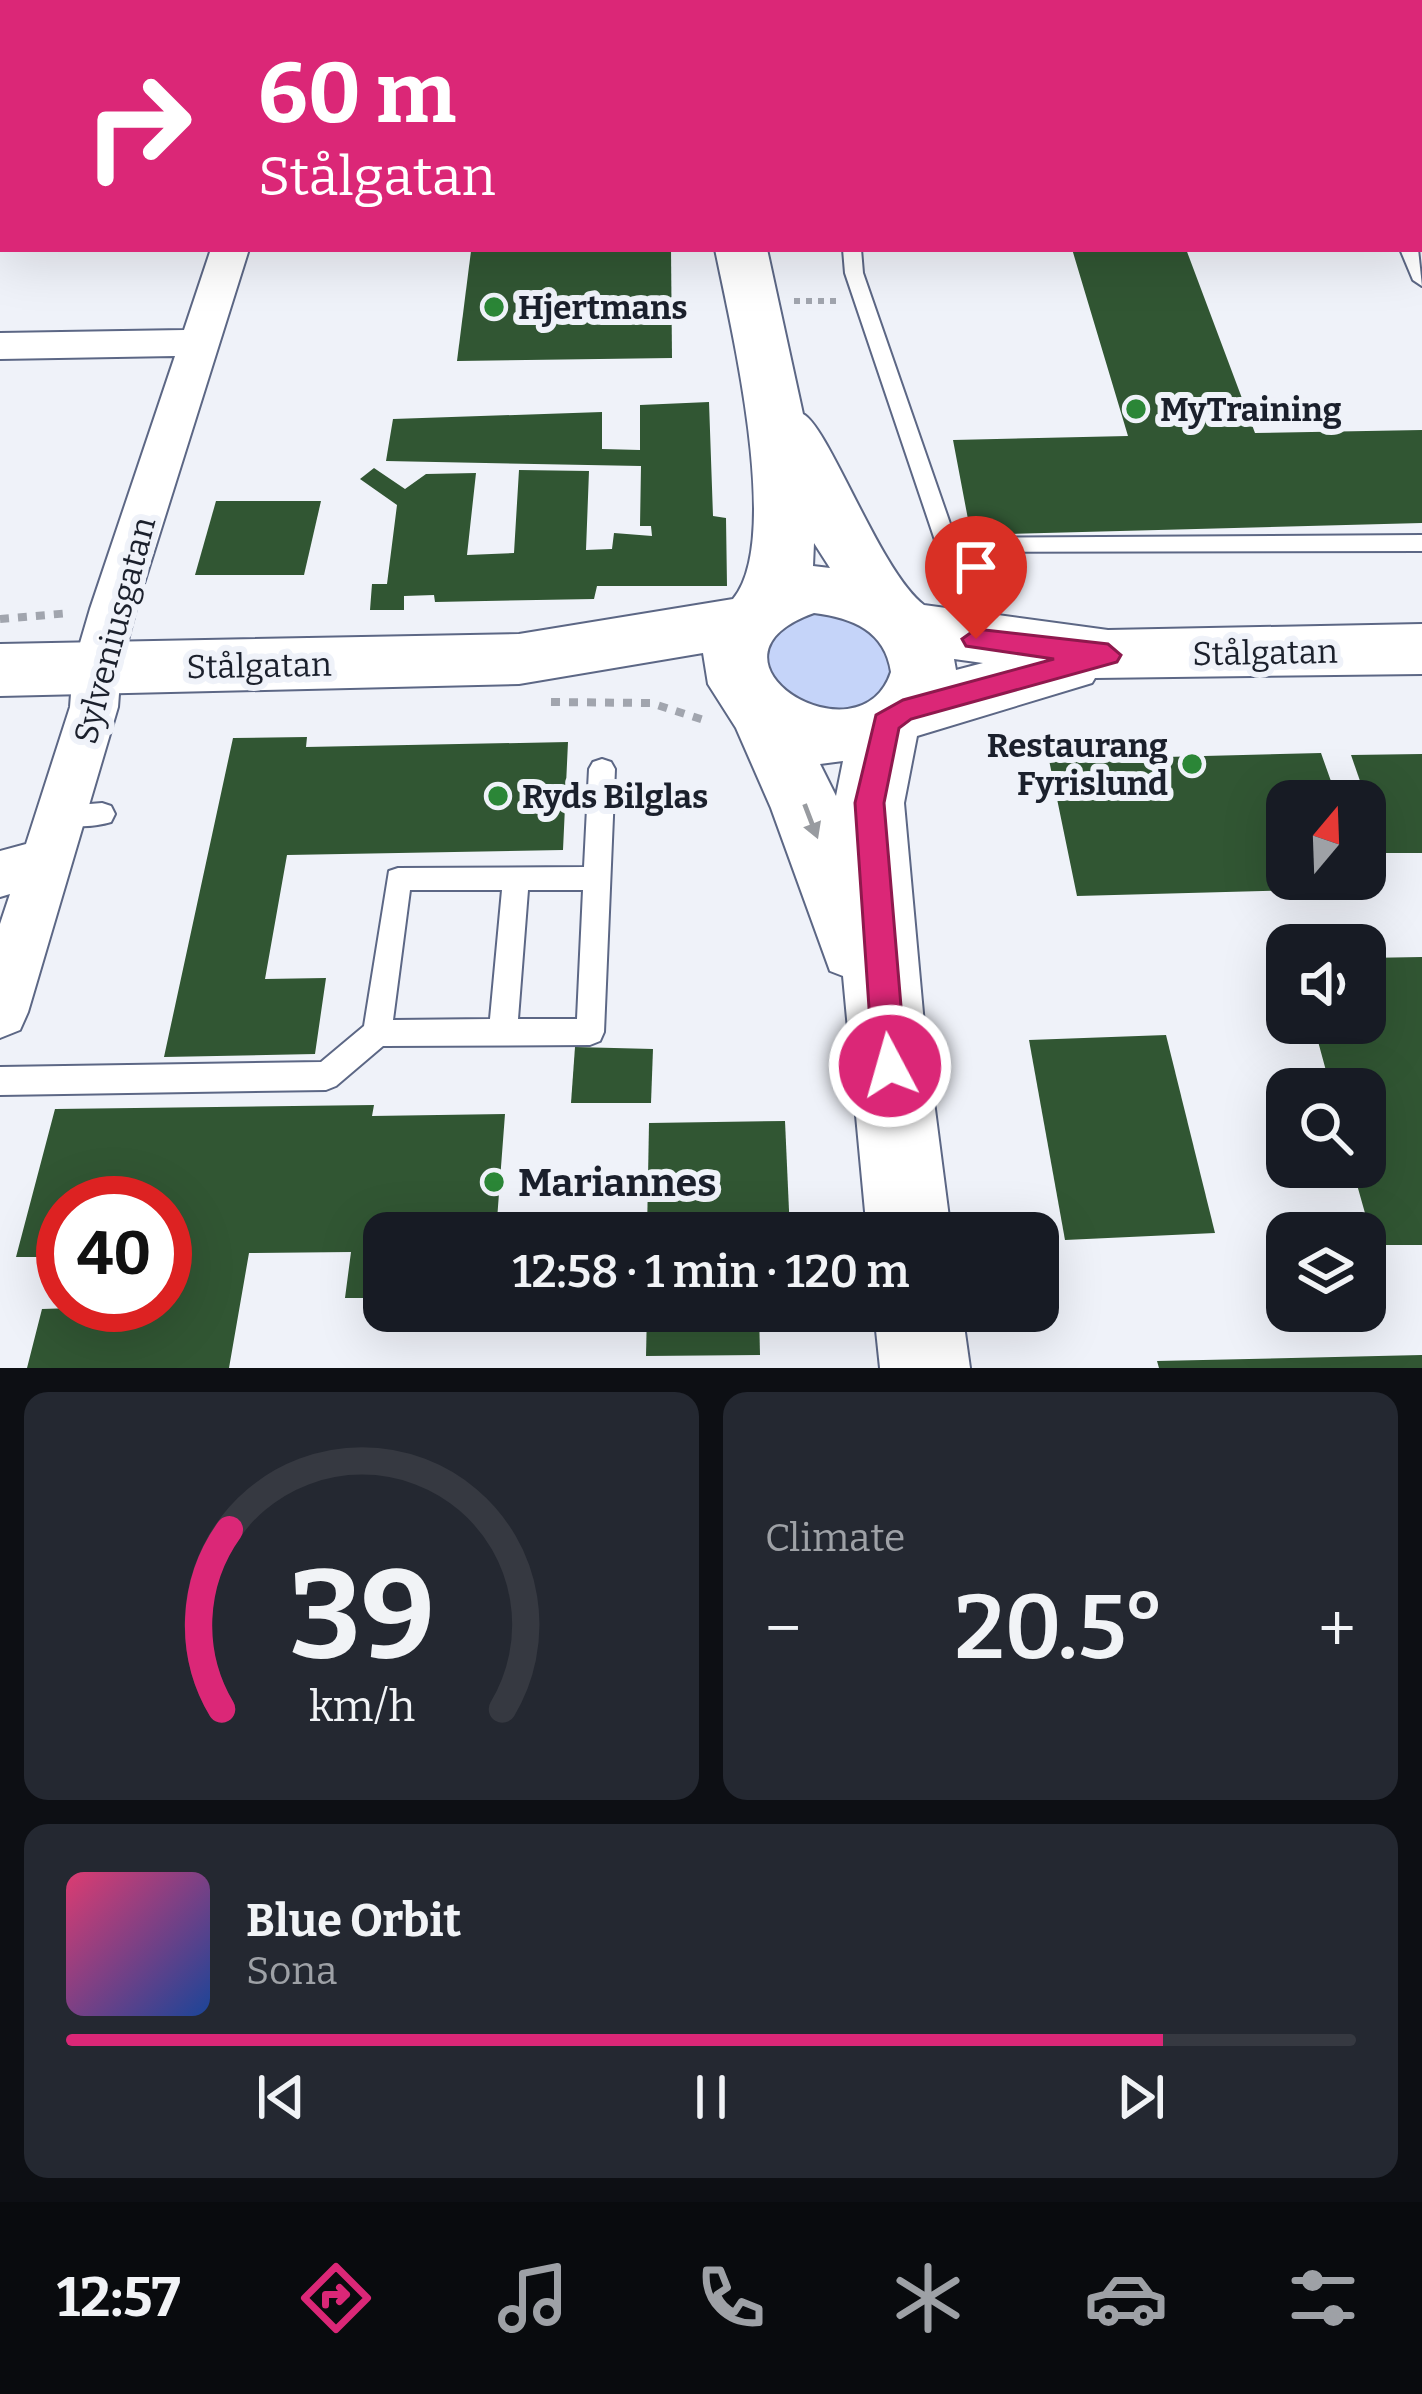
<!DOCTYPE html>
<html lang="en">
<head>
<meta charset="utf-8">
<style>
	:root { --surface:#171b24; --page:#242831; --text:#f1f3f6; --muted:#9ea1a6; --line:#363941; --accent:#db2777 }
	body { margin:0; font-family:Bitter,serif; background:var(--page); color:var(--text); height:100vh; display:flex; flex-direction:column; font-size:45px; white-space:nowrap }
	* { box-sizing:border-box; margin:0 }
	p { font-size:39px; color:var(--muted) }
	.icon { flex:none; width:66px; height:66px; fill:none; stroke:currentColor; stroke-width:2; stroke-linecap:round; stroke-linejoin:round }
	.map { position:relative; height:1368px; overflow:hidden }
	.sheet { display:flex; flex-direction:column; gap:24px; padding:24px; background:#0d0f14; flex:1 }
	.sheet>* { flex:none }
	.top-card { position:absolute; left:0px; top:0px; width:1422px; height:252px; box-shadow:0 12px 48px #0002; background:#db2777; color:#fff; overflow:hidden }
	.needle { width:78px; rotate:19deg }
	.controls { position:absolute; left:1266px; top:780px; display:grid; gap:24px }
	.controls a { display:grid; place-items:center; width:120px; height:120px; border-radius:24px; background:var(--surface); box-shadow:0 12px 48px #0002; font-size:60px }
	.speed { position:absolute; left:36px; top:1176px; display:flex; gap:24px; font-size:60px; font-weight:700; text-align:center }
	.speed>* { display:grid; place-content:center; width:156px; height:156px; border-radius:50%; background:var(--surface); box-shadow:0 12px 48px #0002; line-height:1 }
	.speed .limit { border:18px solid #d22; background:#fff; color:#111 }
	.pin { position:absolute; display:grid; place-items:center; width:102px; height:102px; color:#fff; margin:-123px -51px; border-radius:50% 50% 50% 0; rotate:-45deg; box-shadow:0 0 12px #0007 }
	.pin .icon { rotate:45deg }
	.me { position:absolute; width:132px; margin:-66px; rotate:354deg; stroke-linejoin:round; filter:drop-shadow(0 0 9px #0008) }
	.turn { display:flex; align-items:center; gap:42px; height:252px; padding:0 60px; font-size:54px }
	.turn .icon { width:156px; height:156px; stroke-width:2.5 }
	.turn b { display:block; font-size:84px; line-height:102px }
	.big { font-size:90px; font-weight:600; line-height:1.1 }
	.sheet .widget { flex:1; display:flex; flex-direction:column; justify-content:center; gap:18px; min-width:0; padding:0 42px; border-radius:24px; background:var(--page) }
	.sheet .dial { align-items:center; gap:0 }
	.dial svg { height:312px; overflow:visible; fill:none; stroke:var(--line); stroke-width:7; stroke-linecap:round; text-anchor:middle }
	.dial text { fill:var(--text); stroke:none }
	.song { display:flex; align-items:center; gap:36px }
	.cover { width:144px; height:144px; border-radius:18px; background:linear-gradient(135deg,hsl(340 70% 55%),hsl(220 70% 35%)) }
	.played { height:12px; border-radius:6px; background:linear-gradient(90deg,var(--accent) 85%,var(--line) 85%) }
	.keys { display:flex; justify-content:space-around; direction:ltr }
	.heat { display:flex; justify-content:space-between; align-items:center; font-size:66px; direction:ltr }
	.sheet .tiles { flex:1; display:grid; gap:24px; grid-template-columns:1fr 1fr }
	.widget:last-child { grid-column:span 2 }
	.trip { position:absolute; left:363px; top:1212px; width:696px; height:120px; border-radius:24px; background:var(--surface); box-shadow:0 12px 48px #0002; font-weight:600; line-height:120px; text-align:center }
	.tabs { display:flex; height:192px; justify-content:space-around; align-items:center; background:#090b0e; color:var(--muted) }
	.tabs .icon { width:84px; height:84px }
	.tabs .active { color:var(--accent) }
	.tabs b { font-size:54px; color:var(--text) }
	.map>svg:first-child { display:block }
	.green { fill:#c5d4f9 }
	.building { fill:#315633 }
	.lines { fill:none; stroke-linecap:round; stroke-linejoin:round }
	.lane-casing { stroke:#5c6785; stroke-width:4 }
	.street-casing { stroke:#5c6785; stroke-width:4 }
	.secondary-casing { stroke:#5c6785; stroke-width:4 }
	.path-far1 { stroke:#a1a5ae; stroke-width:6; stroke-dasharray:6 6; stroke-linecap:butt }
	.path { stroke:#a1a5ae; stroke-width:8; stroke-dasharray:9 9; stroke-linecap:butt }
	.lane { fill:#fff; fill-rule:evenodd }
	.street { fill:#fff; fill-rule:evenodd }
	.secondary { fill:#fff; fill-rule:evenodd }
	.oneway { fill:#989ba0 }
	.route { fill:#db2777; stroke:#8e194d; stroke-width:3 }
	.poi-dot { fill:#2b8637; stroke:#eff2f9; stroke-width:4.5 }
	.labels { text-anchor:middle; stroke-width:12; stroke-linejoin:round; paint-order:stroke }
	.poi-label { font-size:33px; font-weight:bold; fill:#1b202c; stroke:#eff2f9; text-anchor:start }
	.street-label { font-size:33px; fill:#1b202c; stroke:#eff2f9 }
	.near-poi-label { font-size:39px; font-weight:bold; fill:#1b202c; stroke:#eff2f9; text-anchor:start }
</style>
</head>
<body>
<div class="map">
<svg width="1422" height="1368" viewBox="0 0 1422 1368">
	<rect width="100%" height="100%" fill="#eff2f9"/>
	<!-- green -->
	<path class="green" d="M847,608L899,661L887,694L850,715L780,702L756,648L780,617Z"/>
	<!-- building -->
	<g class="building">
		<path d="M671,249L672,358L457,361L471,251Z"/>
		<path d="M1072,249H1186L1255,433L1422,430V523L971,535L953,440L1128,436Z"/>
		<path d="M709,402L713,516L726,518L727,586H597L594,599L435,602L434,595L404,596V610H370L372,584H387L397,505L360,479L374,468L405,489L426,474L476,473L467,555L514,553L519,470L589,471L586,550L612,549L614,533L652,536L651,526H640L641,466L386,461L393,419L602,412V449L640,450V405Z"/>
		<path d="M216,501H321L304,575H195Z"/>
		<path d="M307,737L306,747L568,742L563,850L287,855L265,979L326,978L315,1054L164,1057L233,738Z"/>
		<path d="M1321,753L1338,801H1287V879H1365L1368,888L1077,896L1049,760Z"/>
		<path d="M1422,754V853H1385L1351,755Z"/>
		<path d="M1422,957V1245H1374L1352,1167H1365V1089H1331L1313,1023H1365V958Z"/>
		<path d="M1166,1035L1215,1233L1065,1240L1029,1040Z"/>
		<path d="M575,1047L653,1049L651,1103H571Z"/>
		<path d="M374,1105L372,1116L505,1114L496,1233H384V1298H345L351,1252L249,1253L229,1368H27L42,1309L165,1305V1203H63V1257H16L55,1109Z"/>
		<path d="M785,1121L790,1233H647L649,1123Z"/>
		<path d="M647,1311H759L760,1355L646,1356Z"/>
		<path d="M1422,1355V1368H1159L1157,1361Z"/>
	</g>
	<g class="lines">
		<!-- lane casing -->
		<g class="lane-casing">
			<g id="lane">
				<rect x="599" y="0" width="16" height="3"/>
				<path d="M1201,0H1217L1218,3H1202Z"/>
				<rect x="1419" y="112" width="3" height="10"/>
				<rect x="1419" y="146" width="3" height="10"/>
				<path d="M843,249H861L863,273L955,538L1422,535V551L939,552L845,273Z"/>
				<path d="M1400,249H1418L1422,286L1413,280Z"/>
				<path d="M602,759L611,762L615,769L604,1032L600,1041L590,1045L383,1046L336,1086L326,1090L0,1095V1067L321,1062L364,1026L389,871L398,868L584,867L589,769L593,762ZM410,890H502L490,1019L393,1020ZM528,890H583L577,1019H518Z"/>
				<path d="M102,803L111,806L115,814L111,822C95,827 69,828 53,823L49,815L53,807Z"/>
			</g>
		</g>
		<!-- street casing -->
		<g class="street-casing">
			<g id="street">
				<path d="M290,0H320L321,3H289Z"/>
				<path d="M211,249H249L136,609L121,667L118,707L28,1012L20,1030L0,1038V924L10,894L0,897V851L26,844L70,707L73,667L90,609L175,356L0,359V333L184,330Z"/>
			</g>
		</g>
		<!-- secondary casing -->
		<g class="secondary-casing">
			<g id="secondary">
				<path d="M654,0H696L697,3H655Z"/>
				<path d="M715,249H767L803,414C829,427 880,572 924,605L1108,630L1422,624V674L1095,678L1092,683L917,736L904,803L924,1024L951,1233H867L843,976L830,971L771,808L736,728L708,684L703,653L519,684L0,696V644L519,634L733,599C783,540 730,323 715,249ZM814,543L830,568L813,566ZM814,613C853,618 885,631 891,672C860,766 685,659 814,613ZM954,659L983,663L956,670ZM843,761L836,796L820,764Z"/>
				<path d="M874,1311H962L970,1368H880Z"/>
			</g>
		</g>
		<!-- path-far1 -->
		<path class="path-far1" d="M794,301H839"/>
		<!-- path -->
		<g class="path">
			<path d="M0,619L70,613"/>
			<path d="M551,702L651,703L707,721"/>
		</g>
		<!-- lane -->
		<use href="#lane" class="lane"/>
		<!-- street -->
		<use href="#street" class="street"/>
		<!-- secondary -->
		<use href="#secondary" class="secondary"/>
	</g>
	<!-- one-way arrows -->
	<defs><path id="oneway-solid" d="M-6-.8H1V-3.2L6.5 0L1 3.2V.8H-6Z" transform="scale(3)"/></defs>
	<use class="oneway" href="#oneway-solid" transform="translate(811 821) rotate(69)"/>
	<!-- route -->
	<path class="route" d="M976,629L1108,644L1121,655L1117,662L911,719L899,728L884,803L906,1066L901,1077L890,1081L878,1077L873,1066L855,803L876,715L903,700L1054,659L966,646L962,639Z"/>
	<!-- markers -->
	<g class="poi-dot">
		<circle cx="494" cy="307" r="12"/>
		<circle cx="1136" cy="409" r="12"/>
		<circle cx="1192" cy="764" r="12"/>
		<circle cx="498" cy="796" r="12"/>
		<circle cx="494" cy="1182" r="12"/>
	</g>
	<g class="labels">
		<!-- poi labels -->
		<g class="poi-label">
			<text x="518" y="319">Hjertmans</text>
			<text x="1160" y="421">MyTraining</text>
			<text x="1168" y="757" text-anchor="end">Restaurang<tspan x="1168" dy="38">Fyrislund</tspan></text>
			<text x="522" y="808">Ryds Bilglas</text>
		</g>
		<!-- street labels -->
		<g class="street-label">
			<text transform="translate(114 630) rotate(-75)" y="12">Sylveniusgatan</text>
			<text transform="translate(1265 652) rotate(-1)" y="12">Stålgatan</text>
			<text transform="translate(259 665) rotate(-1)" y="12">Stålgatan</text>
		</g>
		<!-- near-poi labels -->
		<g class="near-poi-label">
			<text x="518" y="1196">Mariannes</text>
		</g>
	</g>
</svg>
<div class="controls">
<a><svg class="needle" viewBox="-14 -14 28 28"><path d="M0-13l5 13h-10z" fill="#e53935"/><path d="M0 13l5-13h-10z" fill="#9ea1a6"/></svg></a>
<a><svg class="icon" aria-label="sound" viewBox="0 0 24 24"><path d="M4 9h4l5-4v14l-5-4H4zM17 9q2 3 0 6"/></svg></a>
<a><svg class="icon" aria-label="search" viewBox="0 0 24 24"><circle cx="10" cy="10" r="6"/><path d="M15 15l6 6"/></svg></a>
<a><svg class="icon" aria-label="layers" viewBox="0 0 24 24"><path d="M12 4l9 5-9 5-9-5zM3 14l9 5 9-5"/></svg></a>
</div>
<div class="speed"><div class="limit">40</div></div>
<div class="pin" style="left:976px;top:639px;background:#d93025"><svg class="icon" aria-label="arrive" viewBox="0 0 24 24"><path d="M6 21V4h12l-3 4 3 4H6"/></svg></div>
<svg class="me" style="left:890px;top:1066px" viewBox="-20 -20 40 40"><circle r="17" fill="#db2777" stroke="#fff" stroke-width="3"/><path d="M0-11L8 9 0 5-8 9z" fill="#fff"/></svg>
<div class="trip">12:58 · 1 min · 120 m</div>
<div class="top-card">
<div class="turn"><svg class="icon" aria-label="right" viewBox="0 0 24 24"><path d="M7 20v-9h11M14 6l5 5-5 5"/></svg><div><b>60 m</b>Stålgatan</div></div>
</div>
</div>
<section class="sheet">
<div class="tiles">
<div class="widget dial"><svg viewBox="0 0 100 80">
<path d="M14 69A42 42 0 1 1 86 69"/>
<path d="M14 69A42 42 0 0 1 16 23" stroke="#db2777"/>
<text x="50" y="56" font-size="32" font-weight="700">39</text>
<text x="50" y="72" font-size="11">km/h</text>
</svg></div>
<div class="widget"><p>Climate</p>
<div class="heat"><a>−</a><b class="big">20.5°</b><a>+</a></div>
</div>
<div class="widget">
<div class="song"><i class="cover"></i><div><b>Blue Orbit</b><p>Sona</p></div></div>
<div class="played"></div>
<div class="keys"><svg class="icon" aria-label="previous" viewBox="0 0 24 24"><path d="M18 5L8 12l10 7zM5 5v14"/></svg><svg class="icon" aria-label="pause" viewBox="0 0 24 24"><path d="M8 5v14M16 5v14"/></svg><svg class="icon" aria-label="next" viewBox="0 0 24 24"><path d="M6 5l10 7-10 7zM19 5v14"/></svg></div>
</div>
</div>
</section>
<nav class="tabs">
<b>12:57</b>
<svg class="icon active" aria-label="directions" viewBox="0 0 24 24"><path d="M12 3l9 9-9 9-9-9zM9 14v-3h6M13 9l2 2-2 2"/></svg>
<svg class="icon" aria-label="music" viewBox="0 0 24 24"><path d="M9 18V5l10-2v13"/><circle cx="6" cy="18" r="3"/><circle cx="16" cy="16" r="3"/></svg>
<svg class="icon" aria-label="phone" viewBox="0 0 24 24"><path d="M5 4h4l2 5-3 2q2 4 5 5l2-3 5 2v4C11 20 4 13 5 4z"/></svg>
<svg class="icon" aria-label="climate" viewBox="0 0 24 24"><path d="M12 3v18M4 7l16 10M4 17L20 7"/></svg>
<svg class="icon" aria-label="car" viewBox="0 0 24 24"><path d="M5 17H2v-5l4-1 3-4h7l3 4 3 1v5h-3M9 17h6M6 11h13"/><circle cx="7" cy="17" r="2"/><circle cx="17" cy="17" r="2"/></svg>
<svg class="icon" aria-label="filters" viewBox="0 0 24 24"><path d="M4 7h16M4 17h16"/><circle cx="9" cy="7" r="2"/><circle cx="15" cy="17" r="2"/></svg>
</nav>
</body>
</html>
